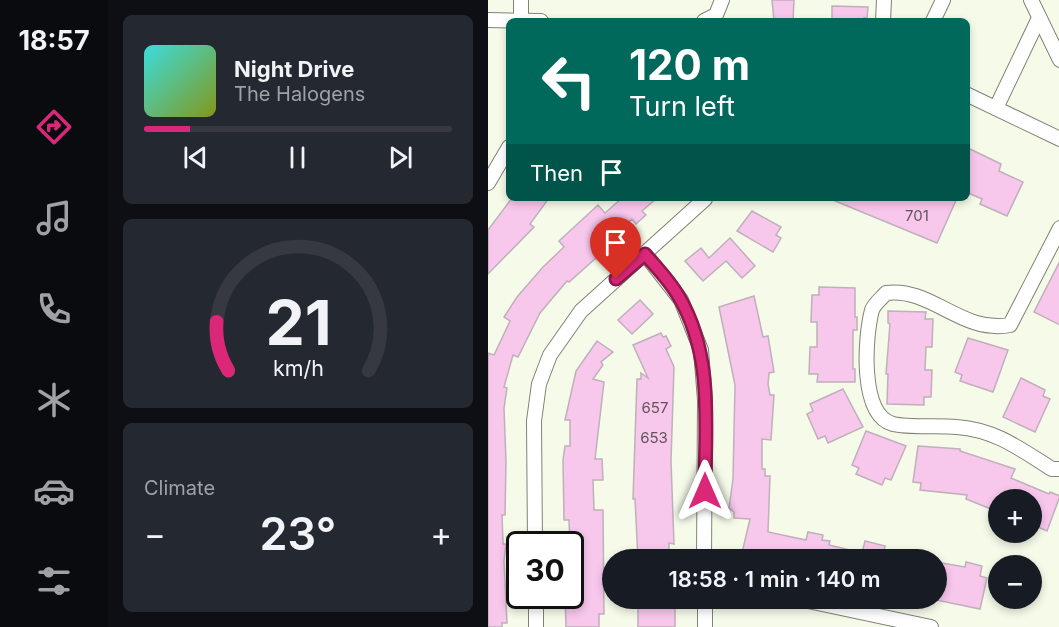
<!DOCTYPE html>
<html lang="en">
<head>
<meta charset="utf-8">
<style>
	:root { --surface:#171b24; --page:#242831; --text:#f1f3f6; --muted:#9ea1a6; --line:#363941; --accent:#db2777 }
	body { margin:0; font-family:Inter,sans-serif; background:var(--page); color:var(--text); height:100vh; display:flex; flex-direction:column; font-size:22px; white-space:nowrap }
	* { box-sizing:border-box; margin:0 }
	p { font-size:20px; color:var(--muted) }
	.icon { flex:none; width:33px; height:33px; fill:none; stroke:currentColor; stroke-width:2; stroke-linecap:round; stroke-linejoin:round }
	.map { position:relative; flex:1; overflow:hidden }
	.sheet { display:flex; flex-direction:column; gap:15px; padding:15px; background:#0d0f14; width:380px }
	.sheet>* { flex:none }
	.banner { position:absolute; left:18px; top:18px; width:464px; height:183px; border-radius:9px; box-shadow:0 3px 9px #0003; background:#00695c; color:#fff; overflow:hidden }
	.controls { position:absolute; left:500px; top:489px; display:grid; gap:12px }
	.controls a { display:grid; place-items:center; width:54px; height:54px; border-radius:50%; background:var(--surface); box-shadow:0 3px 9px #0003; font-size:30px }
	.speed { position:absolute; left:18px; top:531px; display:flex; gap:12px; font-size:30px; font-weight:700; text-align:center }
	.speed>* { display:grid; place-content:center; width:78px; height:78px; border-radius:50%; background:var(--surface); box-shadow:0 3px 9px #0003; line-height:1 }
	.speed .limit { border:3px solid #111; border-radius:9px; background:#fff; color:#111 }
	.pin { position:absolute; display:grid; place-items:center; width:51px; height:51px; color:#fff; margin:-62px -26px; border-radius:50% 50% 50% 0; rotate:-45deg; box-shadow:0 0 6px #0007 }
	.pin .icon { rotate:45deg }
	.me { position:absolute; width:66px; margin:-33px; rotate:0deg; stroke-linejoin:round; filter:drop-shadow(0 0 4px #0008) }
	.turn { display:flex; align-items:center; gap:21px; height:126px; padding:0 24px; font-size:27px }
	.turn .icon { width:78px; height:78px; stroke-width:2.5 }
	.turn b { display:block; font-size:42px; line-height:51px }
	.then { display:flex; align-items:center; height:57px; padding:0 24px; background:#0003; gap:12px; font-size:22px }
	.big { font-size:45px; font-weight:600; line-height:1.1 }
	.sheet .widget { flex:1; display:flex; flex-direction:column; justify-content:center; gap:9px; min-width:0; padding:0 21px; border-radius:9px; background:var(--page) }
	.sheet .dial { align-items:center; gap:0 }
	.dial svg { height:156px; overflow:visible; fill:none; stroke:var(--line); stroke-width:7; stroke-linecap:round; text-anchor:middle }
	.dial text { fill:var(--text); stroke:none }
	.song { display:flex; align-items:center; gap:18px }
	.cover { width:72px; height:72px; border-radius:9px; background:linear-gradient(135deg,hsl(180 70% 55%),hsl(70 70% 35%)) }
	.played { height:6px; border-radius:3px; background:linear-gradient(90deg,var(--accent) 15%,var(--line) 15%) }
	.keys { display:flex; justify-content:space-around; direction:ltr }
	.heat { display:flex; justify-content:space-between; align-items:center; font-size:33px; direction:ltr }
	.trip { position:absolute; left:114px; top:549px; width:345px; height:60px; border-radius:30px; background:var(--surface); box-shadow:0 3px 9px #0003; font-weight:600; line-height:60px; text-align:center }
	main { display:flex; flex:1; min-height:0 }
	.dock { display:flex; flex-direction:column; width:108px; justify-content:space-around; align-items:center; background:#090b0e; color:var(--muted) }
	.dock .icon { width:42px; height:42px }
	.dock .current { color:var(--accent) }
	.dock b { font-size:27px; color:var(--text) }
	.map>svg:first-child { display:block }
	.building { fill:#f8c7ec; stroke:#bfb0bb; stroke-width:1.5 }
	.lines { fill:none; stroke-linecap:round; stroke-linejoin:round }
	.minor-casing { stroke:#808374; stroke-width:16 }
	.minor { stroke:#fff; stroke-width:14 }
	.route-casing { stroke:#8e194d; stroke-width:15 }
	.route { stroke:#db2777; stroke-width:10 }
	.labels { text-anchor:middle; stroke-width:4.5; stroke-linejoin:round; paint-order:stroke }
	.number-label { font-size:15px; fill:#605459 }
</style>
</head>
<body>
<main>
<nav class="dock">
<b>18:57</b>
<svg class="icon current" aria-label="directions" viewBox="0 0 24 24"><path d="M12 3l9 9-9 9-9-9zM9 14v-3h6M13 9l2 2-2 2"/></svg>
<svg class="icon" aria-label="music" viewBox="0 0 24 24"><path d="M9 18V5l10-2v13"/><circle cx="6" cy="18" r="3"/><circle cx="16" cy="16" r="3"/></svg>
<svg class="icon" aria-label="phone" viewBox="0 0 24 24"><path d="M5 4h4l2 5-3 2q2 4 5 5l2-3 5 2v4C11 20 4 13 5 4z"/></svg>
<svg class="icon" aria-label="climate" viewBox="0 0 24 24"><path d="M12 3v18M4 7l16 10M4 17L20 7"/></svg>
<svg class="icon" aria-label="car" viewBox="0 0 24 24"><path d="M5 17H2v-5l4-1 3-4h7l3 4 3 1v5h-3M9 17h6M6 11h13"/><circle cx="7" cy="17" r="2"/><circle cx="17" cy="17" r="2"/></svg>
<svg class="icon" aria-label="filters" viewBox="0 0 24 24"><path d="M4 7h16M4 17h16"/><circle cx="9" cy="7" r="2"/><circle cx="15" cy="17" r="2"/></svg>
</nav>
<section class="sheet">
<div class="widget">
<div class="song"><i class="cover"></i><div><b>Night Drive</b><p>The Halogens</p></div></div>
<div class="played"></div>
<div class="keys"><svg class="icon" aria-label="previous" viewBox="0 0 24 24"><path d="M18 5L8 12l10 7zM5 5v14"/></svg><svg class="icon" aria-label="pause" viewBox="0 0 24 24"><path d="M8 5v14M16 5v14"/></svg><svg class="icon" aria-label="next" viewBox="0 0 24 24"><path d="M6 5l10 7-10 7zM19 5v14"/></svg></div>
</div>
<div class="widget dial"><svg viewBox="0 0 100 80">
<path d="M14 69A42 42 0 1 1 86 69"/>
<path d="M14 69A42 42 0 0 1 8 44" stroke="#db2777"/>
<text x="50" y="56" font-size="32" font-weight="700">21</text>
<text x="50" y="72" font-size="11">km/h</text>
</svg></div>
<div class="widget"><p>Climate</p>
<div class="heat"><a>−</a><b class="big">23°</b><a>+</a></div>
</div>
</section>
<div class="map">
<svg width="572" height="627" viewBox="0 0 572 627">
	<rect width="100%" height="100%" fill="#f5fae9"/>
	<!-- building -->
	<g class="building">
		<path d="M284,0H306L305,21H286Z"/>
		<path d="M344,6L380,7L379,18H376L375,21H344Z"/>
		<path d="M478,147L513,164L511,171L535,182L519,216L492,204L494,199L478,192Z"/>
		<path d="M24,198H61L42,224L46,227L0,274V230Z"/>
		<path d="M134,198H169L154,211L158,215L148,224L144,219L123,238L126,242L81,282L79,281L52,313L30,357L25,355L16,387L19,388L16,408L18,462L17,515H14L15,544H18L16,561L19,623H14V627H0V353L6,355L22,321L16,317L29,297L55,267L76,247L71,241L110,205L117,213Z"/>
		<path d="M340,198H469L449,243Z"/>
		<path d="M264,211L293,227L288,235L293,238L285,252L249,231Z"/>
		<path d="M242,238L267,266L254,278L238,261L215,281L197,261L213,248L221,258Z"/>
		<path d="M572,261V325L546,312Z"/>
		<path d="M331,287L367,288V317H369V330H365V369H367V382H329L330,374H321L322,347H329V322H323L324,295H331Z"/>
		<path d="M266,296L275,337L280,336L286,372L281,373L280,384L282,395H286L283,440L274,439V469H277V476H282L280,532L318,540L320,532L335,535L334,540L342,541L341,545L374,553L377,541L397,546L394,560H265L253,557L262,519L246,518V512L241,508L245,479L247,385L231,307Z"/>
		<path d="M152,300L165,314L144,334L130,320Z"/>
		<path d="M400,311L438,312L437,319H445L444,347H438L437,370H444L443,397H436V405L399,404L400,374H398L402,324L400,323Z"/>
		<path d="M173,333L175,337L178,336L183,346L178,349L186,367L183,461L186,544L181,543V560H150L147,499H145L149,379H153V373L160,378L145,345Z"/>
		<path d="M480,338L520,350L505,392L472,381L474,375L467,372Z"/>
		<path d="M109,341L125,352L113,362L115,365L105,379L116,382L107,459H114L115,480H105L106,510H115L116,614H111V627H78L77,596H82V544L81,520H76L75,460L77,446H82V420H77L88,371Z"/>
		<path d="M533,378L557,390L555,396L562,399L547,432L515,417Z"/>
		<path d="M355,389L375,427L340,443L337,436L330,439L319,414L325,411L322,404Z"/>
		<path d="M378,431L418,446L403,480L397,478L394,485L368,474L371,468L364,465Z"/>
		<path d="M430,446L472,449V451L527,469L523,478L561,494L562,492L572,496L559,531L543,524V500H510L503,509L478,499L479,495L432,490L433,483L425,482Z"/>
		<path d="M448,562L477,567L478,562L494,566L492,576L499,578L492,609L448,600Z"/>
		<rect x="150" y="598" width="37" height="29"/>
	</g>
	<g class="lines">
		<!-- minor casing -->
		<g class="minor-casing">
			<g id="minor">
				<path d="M33,0V21"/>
				<path d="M543,0L572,60"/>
				<path d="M0,20L53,21"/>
				<path d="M216,21L228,15L234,0"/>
				<path d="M395,21L396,0"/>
				<path d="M445,21L455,0"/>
				<path d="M478,94L572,139"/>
				<path d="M508,108L551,18"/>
				<path d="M0,183L21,147"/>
				<path d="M572,228L522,325C473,334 444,287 398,293C394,298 386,304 384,310C377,336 371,415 405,424C421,428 451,425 469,427C508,430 532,449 564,469H572"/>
				<path d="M157,254L193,300L213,350L217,400L216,560"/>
				<path d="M47,544L46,421L51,384L62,355L93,311L217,199"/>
				<path d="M48,596V627"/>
				<path d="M217,598V627"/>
				<path d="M306,598L443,627"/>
			</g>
		</g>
		<!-- minor -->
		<use href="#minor" class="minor"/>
	</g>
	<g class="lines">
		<!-- route casing -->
		<g class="route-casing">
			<path id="route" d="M128,279L157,254C169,268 182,281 191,297C226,356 217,426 217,491"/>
		</g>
		<!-- route -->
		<use href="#route" class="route"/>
	</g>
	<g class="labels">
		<!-- number labels -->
		<g class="number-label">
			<text x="429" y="221">701</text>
			<text x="167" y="413">657</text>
			<text x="166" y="443">653</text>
		</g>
	</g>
</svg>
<div class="controls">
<a>+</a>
<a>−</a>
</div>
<div class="speed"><div class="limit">30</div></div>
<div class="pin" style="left:128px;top:279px;background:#d93025"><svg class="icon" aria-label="arrive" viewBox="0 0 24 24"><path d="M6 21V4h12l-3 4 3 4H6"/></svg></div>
<svg class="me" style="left:217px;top:491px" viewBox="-20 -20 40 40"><path d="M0-17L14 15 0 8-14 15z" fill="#db2777" stroke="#fff" stroke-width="4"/></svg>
<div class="trip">18:58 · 1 min · 140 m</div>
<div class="banner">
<div class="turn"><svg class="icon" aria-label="left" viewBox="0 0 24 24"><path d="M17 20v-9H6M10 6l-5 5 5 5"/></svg><div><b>120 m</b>Turn left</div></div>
<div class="then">Then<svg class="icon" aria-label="arrive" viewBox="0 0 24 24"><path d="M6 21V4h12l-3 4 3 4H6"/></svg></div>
</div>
</div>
</main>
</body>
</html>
